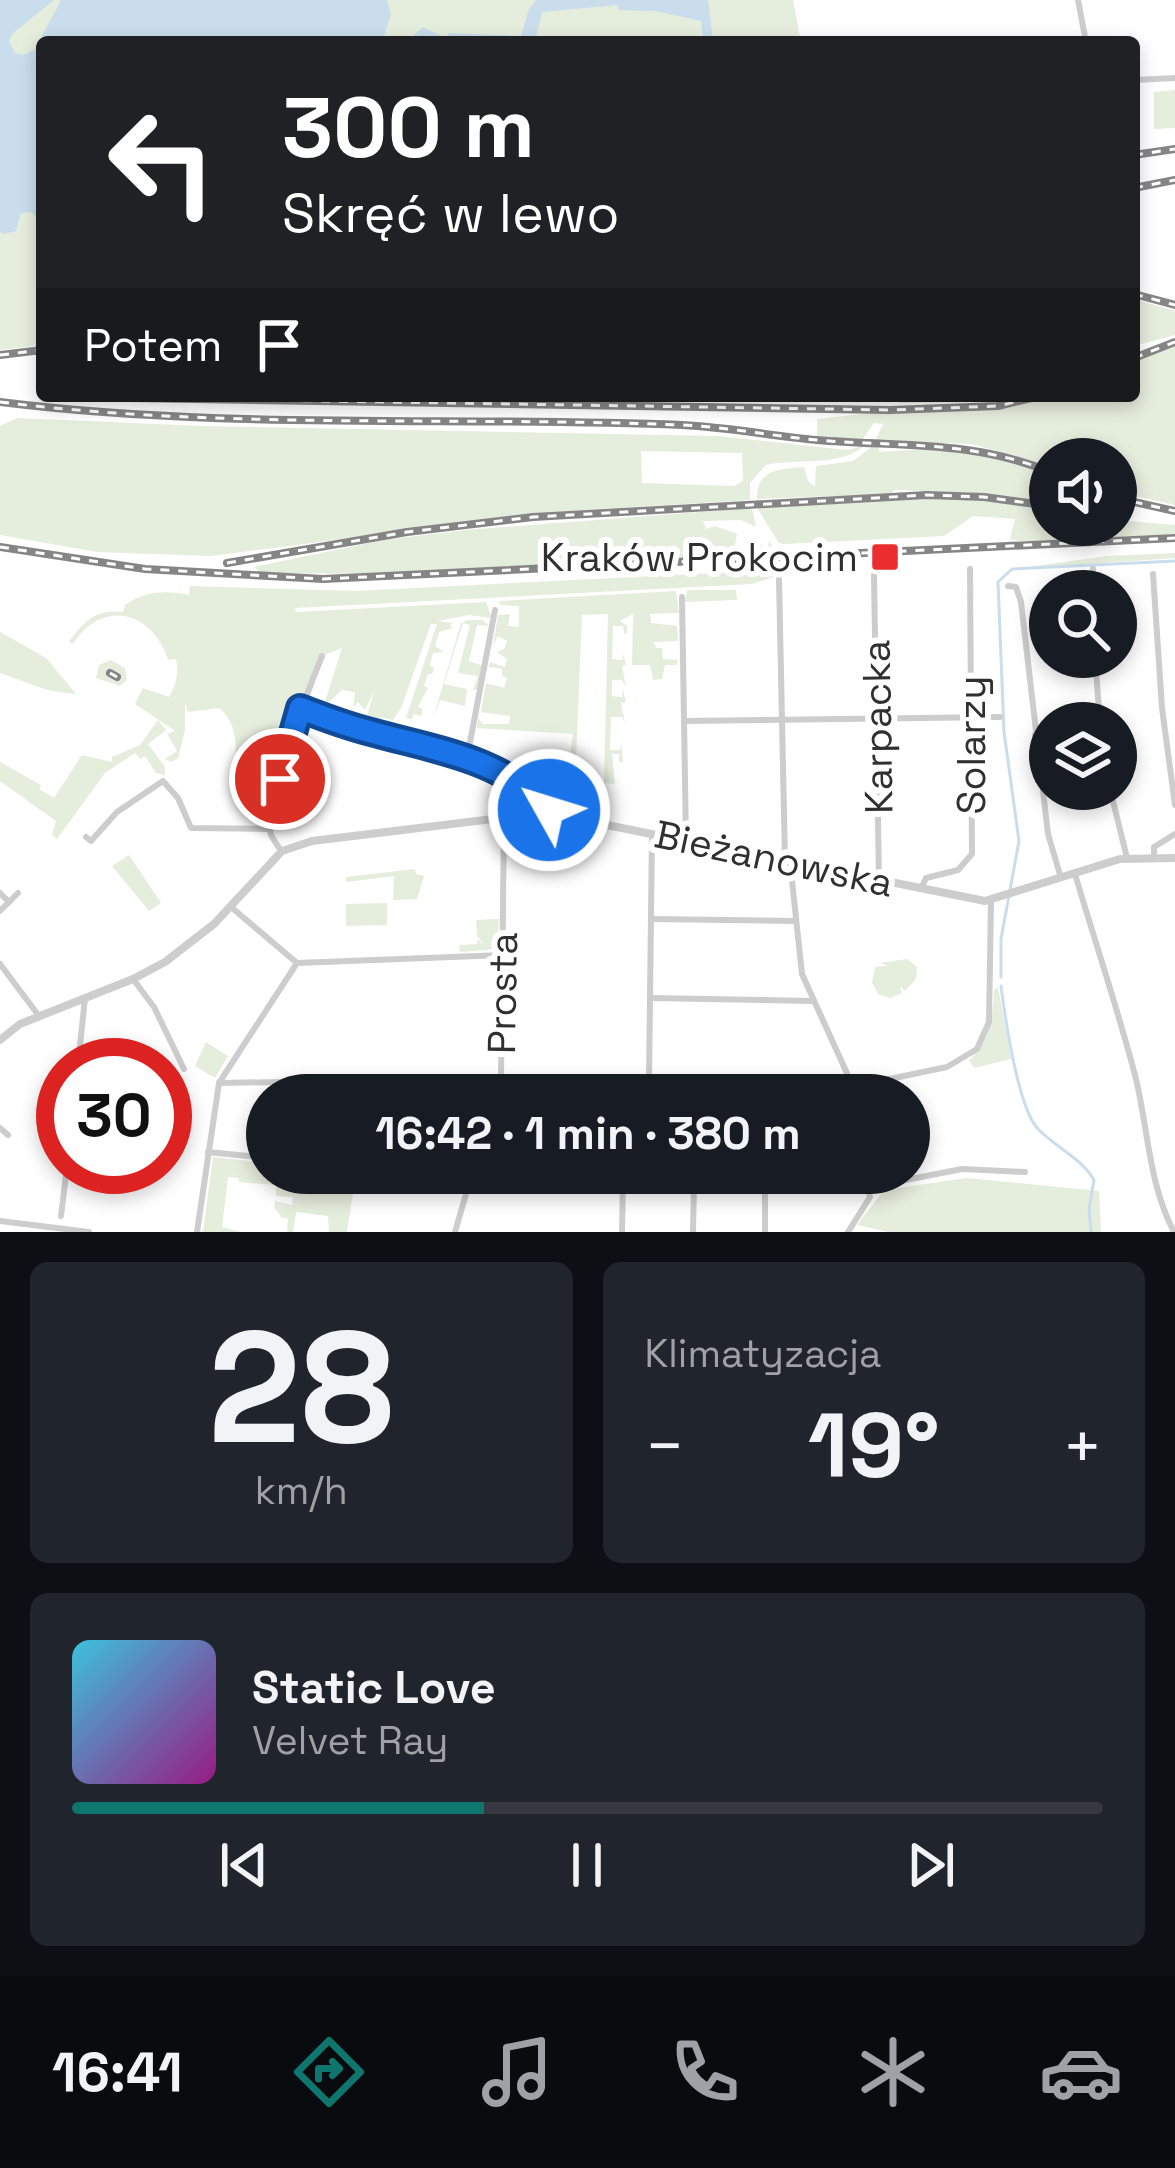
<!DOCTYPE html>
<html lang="pl">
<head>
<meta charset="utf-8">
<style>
	:root { --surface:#171b24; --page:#20242c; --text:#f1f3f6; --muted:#9ea1a6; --line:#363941; --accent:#0f766e }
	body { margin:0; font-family:"Space Grotesk",sans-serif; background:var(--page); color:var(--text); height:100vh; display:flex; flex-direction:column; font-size:45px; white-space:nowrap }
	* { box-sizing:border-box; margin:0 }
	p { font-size:39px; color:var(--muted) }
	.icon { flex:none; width:66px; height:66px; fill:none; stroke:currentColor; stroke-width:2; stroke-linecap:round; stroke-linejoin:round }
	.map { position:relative; height:1232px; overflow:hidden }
	.panel { display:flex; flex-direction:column; gap:30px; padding:30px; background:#0d0f14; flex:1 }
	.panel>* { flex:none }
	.guide { position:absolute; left:36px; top:36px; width:1104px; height:366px; border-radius:12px; box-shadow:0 6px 18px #0003; background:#202124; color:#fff; overflow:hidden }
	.tools { position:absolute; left:1029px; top:438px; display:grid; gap:24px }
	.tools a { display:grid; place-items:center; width:108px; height:108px; border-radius:50%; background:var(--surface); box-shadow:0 6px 18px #0003; font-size:60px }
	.speed { position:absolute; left:36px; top:1038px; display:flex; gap:24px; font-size:60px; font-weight:700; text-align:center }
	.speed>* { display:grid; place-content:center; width:156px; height:156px; border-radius:50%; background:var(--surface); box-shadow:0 6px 18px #0003; line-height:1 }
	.speed .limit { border:18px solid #d22; background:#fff; color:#111 }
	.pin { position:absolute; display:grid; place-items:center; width:102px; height:102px; color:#fff; margin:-51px; border:6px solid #fff; border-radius:50%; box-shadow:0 3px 12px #0007 }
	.me { position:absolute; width:132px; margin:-66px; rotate:309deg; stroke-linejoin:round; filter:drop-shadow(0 0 9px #0008) }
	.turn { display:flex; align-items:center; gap:42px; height:252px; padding:0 48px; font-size:54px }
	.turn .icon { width:156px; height:156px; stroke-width:2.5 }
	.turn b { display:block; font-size:84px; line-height:102px }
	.then { display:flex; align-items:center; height:114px; padding:0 48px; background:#0003; gap:24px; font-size:45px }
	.big { font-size:90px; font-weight:600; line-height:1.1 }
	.panel .widget { flex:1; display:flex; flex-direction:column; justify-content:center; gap:18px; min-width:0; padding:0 42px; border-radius:18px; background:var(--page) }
	.panel .dial { align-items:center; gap:0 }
	.dial b { font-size:156px; line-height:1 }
	.song { display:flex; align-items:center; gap:36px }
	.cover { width:144px; height:144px; border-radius:18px; background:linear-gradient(135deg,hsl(190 70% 55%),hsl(310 70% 35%)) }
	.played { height:12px; border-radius:6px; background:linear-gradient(90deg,var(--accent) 40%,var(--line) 40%) }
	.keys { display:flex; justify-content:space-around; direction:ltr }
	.heat { display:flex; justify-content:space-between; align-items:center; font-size:66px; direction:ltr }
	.panel .tiles { flex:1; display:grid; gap:30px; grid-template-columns:1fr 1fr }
	.widget:last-child { grid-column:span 2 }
	.trip { position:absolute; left:246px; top:1074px; width:684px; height:120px; border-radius:60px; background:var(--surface); box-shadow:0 6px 18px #0003; font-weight:600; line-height:120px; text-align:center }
	.dock { display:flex; height:192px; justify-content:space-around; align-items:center; background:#090b0e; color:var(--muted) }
	.dock .icon { width:84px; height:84px }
	.dock .on { color:var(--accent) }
	.dock b { font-size:54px; color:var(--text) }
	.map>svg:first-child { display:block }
	.green { fill:#e5eddd; fill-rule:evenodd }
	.water { fill:#c9dded }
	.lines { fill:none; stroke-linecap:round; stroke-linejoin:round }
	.stream { stroke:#c9dded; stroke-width:3 }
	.minor { stroke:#cdcdcd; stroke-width:6 }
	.tertiary { stroke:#cdcdcd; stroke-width:8 }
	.rail-casing { stroke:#858585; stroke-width:8 }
	.rail { stroke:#fff; stroke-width:3; stroke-dasharray:9; stroke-linecap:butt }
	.route-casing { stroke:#114b97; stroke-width:30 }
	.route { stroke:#1a73e8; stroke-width:21 }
	.poi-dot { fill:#eb2d2f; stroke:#fff; stroke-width:4.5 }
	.labels { text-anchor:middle; stroke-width:12; stroke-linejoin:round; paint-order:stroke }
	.poi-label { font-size:39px; fill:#303030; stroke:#fff; text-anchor:end }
	.street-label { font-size:39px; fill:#303030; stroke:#fff }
</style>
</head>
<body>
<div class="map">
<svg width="1175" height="1232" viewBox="0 0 1175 1232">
	<rect width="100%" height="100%" fill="#fff"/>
	<!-- green -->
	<g class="green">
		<path d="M0,0H793L801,42H42V345L0,350Z"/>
		<path d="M1175,90V128L1154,129V92Z"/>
		<path d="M1134,299L1175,311V335L1134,346Z"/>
		<path d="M1175,346V505L1116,492V459H1050V467L972,444L875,441L883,424L874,423L862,440L817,438V419L880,412L1004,409L1049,396H1134V362Z"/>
		<path d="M901,396H1028L1003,402L898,403Z"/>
		<path d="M17,418L201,426L718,436L847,450L864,446C840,467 797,458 766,465L750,483V500L551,512L211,556L97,552L0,535V426ZM641,451L742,453L743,481L734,486L642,483Z"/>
		<path d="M873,446H878L880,452C940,446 994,453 1050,477V503L977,493L894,490L891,494L757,499C756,469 780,469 804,467L808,481L815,487L816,466L853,461Z"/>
		<path d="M929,499L980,500L1050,510V525H1116V520L1175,525V534L1025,542L1010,539L1015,519L973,516L944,536L784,544L779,543L757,508Z"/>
		<path d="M752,508L756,527L741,520L703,521L706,529L715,526L737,534L735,545L725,550L760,545L766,550L770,540L774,554L383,574L261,573L254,567L383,540L466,530Z"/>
		<path d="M1175,553V558L1015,569L1107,556Z"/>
		<path d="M774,570L773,577L752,584L295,608L296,612L486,602L492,618L469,615L438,621L454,623L450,625L453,628L439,632L435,646L444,652L433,653L430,666L434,668L432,674H428L424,686L428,688L418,707L423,709L421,716L414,714L412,719L406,718L437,624H431L401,708L393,720L380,717L378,725L391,728L389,734L364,727L374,691L365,710L358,702L353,708L355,692L342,690L329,702L327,711H322L342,648L322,656L289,744L285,743L272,777L235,772C236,747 239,725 219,708L188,712L185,703V730L178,758L172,762L165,759L177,751L167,734L175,731L135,704L143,688L169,697C176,685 179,674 176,659L168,660C153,611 102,598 73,644L69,642C84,621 96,609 123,612L125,605C145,591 166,590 189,595L190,586L355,591Z"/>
		<path d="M687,590H736L737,600L685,602Z"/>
		<path d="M676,591L679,613L650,614L651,623L677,626L678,641L653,642L657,648H662L663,659L678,660L677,665H665L662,679L653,680L650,665H632L633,614L620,621L627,626V634L624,633L623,626H613L612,659L623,660V653L626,665L622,666L626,687L622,680H612V696L622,697L623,689L626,702L621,703L625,724L622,717H611L610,750H620L621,743L623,762H619V754H612L615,784L604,783L608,614L582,615L576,761L557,760L570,754L573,734L477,728L478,718L483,724H509L510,716L481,712L486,683L504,688L507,678L502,676V669L489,667L490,662L505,667L507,659L497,652L504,649L507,641L498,636L493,646L498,615L510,614L508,626L519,627V606L500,605L499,601Z"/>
		<path d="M468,620H482L489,626L477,625L469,661L483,666L477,690H473L478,676L458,673L470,625L463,623L444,684L467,689L465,706L440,700L433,719L461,623Z"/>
		<path d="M0,632L46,658L76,694L47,690L0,673Z"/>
		<path d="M111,660L125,668L127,680L120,686L96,678L99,665Z"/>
		<path d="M158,720L166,730L148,744L165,767V775L156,773L145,756L140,759L135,753L105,773L57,839L52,835L56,821L0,781V762L41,785L39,789L54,798L82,755L112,762V757L140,745Z"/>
		<path d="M129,855L161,903L149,911L112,866Z"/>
		<path d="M415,869L416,874L424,876L417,899L393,900L394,876L346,882V877Z"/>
		<path d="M387,903V925L346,926V904Z"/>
		<path d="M499,919L496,949L460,952L459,945L477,944V939L486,947L477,936L476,920Z"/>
		<path d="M907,959L917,967L916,979L905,991L900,986L902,993L890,998L878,994L872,982L875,967L888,966L880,963Z"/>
		<path d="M998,987L1011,1059L974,1068L969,1060C991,1040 993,1018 994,990Z"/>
		<path d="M206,1042L228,1056L215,1078L195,1066Z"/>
		<path d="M213,1157L267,1163V1173H321V1184L354,1187L347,1232H329L328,1216L296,1212L293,1232H287L288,1219L282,1218L274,1207L275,1201L292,1205L293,1197L276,1196V1185L239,1182V1178L228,1177L222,1227L241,1232H203Z"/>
		<path d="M967,1178L1099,1191L1101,1232H888L857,1225L884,1190Z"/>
	</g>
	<!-- water -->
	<g class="water">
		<path d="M0,0H54L12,34L9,41L15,53L23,55L35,49L61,0H387L391,14L382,42H42V212L36,217L31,212L21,213L16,231L4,234L0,232Z"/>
		<path d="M536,0H708L713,39L703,38L701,21L656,11L619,10L617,5L542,12L535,42L413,40L412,37L423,27L448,39V33L521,36L529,9Z"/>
	</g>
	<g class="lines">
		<!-- stream -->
		<g class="stream">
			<path d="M1001,977V939L1019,841L1004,732L998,582L1012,569L1175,561"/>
			<path d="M1001,986C1005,1017 1018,1110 1039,1130C1057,1148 1080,1157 1094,1180L1089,1209L1091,1232"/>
		</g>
		<!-- minor -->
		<g class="minor">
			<path d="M1078,0L1086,42"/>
			<path d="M1134,80L1175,78"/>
			<path d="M1093,569V591"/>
			<path d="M1153,574L1162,708L1175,805"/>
			<path d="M874,575L879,880"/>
			<path d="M779,579L785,861"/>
			<path d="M1008,586L1016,587L1021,602L1048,834L1061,878"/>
			<path d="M682,597L686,841"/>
			<path d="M1095,657L1100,723"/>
			<path d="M300,708C387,738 476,746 547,807L549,817"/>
			<path d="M684,721L1000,717"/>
			<path d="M1035,735L1050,733"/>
			<path d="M467,758L495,610"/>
			<path d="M1110,789L1127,858"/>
			<path d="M86,837L91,841L117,812L163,781L178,798L191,828L270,829"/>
			<path d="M282,851C280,850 272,837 271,835C263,806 309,688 322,656"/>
			<path d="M1154,858V847L1175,834"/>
			<path d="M790,862L802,974L850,1080L852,1095"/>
			<path d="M1075,874C1095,942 1118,1009 1136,1079C1148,1129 1149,1185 1174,1232"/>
			<path d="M921,889L926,878L958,870L972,854L970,569"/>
			<path d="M0,893L9,902"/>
			<path d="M231,907L297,963"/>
			<path d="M0,911L18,893"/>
			<path d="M651,919L795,921"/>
			<path d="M297,963L503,955"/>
			<path d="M0,964L39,1016"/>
			<path d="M133,979L154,1007L184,1069"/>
			<path d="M650,998L812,1001"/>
			<path d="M78,1065L85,998"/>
			<path d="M649,1081L652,833"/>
			<path d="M219,1083L510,1078L851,1087L947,1067L977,1049L989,1022L991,900"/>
			<path d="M496,1095L501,1079L504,818"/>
			<path d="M0,1128L8,1135"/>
			<path d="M208,1152L267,1158"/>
			<path d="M401,1173L477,1182L870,1187L962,1169L1025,1172"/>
			<path d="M61,1216L67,1167"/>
			<path d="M0,1221L89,1232"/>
			<path d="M197,1232L219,1083L297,963"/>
			<path d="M455,1232L472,1173"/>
			<path d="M622,1232L623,1183"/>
			<path d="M693,1232L694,1184"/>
			<path d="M765,1232V1173"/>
			<path d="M848,1232L870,1197L865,1173"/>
		</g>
		<!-- tertiary -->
		<path class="tertiary" d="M0,1040L20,1024L133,979L165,962L214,924L282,851L312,841L493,819H577L985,901L1120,859L1175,858"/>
		<!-- rail casing -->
		<g class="rail-casing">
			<g id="rail">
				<path d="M1134,155L1175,149"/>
				<path d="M1134,188L1175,180"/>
				<path d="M1134,294L1175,305"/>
				<path d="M0,355L42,350"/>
				<path d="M1134,358L1175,342"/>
				<path d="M69,397L890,410L998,406L1040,396"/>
				<path d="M0,402C226,430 455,416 682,425C727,427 772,436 817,440C898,447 973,440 1050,472"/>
				<path d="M1116,498L1175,511"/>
				<path d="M0,547L145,569L323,579L1175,538"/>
				<path d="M227,563L407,532L533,517L927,495L984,497L1050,506"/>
				<path d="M110,673L117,677"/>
			</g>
		</g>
		<!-- rail -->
		<use href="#rail" class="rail"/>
	</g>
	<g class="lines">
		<!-- route casing -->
		<g class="route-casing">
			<path id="route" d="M280,779L300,708C323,717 347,726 371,732C435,750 502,758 549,810"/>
		</g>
		<!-- route -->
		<use href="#route" class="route"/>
	</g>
	<!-- markers -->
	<rect class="poi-dot" x="870" y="542" width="30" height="30" rx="6"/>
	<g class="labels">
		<!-- poi labels -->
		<g class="poi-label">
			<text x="858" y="571">Kraków Prokocim</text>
		</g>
		<!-- street labels -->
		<g class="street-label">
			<text transform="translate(877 727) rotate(-91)" y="14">Karpacka</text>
			<text transform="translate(971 745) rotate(-90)" y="14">Solarzy</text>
			<text transform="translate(774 858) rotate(12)" y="14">Bieżanowska</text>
			<text transform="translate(502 993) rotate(-89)" y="14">Prosta</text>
		</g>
	</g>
</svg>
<div class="tools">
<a><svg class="icon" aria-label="sound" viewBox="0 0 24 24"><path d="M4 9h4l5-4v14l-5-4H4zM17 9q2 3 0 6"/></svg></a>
<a><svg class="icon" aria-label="search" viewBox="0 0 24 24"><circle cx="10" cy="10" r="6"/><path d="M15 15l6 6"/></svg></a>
<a><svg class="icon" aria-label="layers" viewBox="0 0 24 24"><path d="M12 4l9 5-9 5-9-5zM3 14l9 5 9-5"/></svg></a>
</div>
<div class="speed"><div class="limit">30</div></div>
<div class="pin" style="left:280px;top:779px;background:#d93025"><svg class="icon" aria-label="arrive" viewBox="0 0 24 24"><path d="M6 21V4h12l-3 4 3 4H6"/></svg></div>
<svg class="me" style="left:549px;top:810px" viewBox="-20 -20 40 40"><circle r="17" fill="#1a73e8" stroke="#fff" stroke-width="3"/><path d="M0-11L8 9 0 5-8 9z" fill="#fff"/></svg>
<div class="trip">16:42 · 1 min · 380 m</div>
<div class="guide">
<div class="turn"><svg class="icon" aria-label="left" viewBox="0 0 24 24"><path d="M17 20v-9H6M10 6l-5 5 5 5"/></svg><div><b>300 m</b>Skręć w lewo</div></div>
<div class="then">Potem<svg class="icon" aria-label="arrive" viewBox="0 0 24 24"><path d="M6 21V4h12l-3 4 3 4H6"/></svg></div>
</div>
</div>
<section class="panel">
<div class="tiles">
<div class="widget dial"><b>28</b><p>km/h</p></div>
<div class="widget"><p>Klimatyzacja</p>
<div class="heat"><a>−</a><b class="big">19°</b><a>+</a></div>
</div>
<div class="widget">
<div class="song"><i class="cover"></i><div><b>Static Love</b><p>Velvet Ray</p></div></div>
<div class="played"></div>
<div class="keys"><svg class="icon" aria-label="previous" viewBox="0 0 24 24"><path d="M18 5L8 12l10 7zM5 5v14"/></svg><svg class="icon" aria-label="pause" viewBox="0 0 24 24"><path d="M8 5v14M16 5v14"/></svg><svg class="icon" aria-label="next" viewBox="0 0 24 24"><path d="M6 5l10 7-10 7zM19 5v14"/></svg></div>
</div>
</div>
</section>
<nav class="dock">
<b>16:41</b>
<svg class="icon on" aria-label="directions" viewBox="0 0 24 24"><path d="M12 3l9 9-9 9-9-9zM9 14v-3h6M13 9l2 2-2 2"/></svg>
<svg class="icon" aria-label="music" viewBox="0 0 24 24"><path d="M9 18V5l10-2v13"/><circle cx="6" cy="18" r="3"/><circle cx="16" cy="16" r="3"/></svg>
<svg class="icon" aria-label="phone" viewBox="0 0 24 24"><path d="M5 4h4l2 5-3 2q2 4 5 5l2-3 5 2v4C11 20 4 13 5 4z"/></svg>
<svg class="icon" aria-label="climate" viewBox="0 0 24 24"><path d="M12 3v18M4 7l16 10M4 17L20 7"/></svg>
<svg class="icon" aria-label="car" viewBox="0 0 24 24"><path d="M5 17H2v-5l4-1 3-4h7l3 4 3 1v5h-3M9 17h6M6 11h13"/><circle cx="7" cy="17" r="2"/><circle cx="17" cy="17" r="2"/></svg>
</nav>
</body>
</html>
